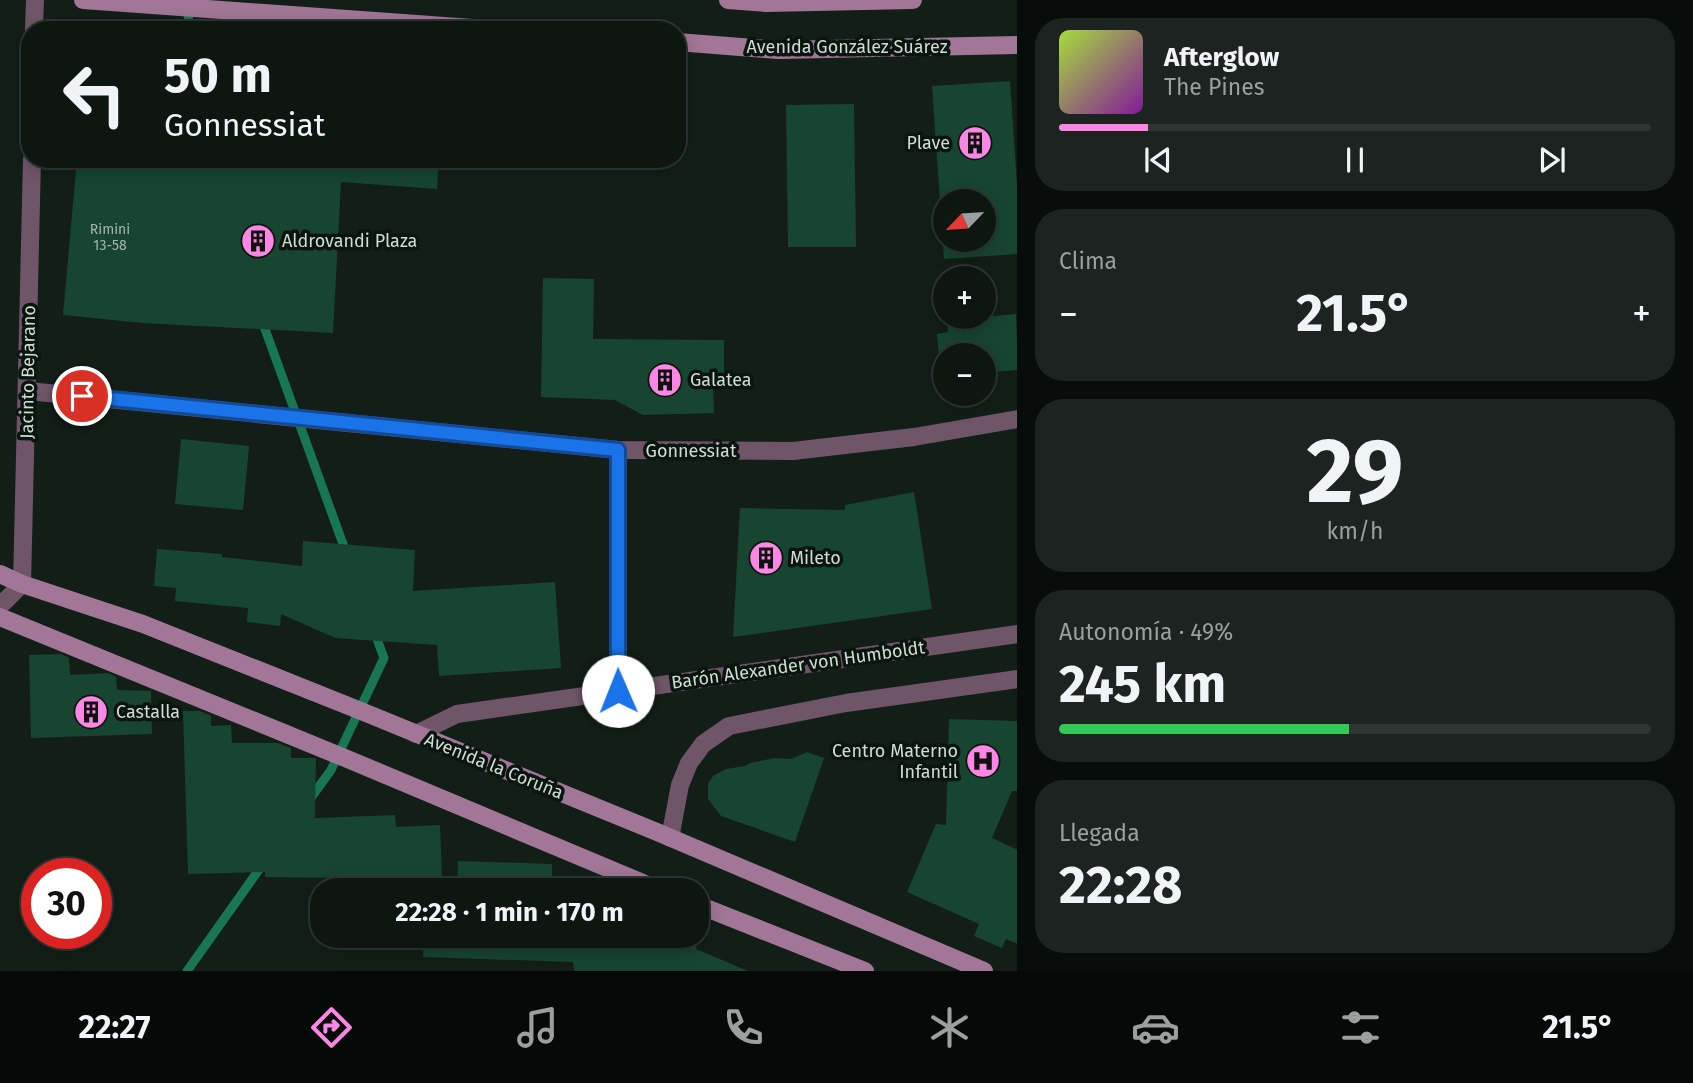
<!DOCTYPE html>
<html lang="es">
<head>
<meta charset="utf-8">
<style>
	:root { --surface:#0e1612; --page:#1c2320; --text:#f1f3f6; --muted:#9b9f9f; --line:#2e3532; --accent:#fc86e4 }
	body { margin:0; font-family:"Fira Sans",sans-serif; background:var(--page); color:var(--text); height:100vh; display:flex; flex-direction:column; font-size:26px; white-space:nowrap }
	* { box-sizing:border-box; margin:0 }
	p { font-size:23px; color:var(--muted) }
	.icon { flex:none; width:38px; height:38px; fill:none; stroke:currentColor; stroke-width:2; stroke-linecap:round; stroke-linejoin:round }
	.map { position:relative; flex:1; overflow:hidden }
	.side { display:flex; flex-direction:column; gap:18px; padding:18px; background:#080c0a; width:676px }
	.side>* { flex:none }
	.guide { position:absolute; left:21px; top:21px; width:665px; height:147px; border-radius:28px; box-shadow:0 4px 18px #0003,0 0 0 2px var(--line); background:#0e1612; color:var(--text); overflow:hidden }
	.needle { width:46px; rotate:245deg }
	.tools { position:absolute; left:933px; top:189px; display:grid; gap:14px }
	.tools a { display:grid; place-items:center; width:63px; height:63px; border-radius:50%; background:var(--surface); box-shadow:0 4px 18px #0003,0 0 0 2px var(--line); font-size:35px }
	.speed { position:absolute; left:21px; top:858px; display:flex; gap:14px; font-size:35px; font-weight:700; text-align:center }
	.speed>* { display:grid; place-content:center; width:91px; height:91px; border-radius:50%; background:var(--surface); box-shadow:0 4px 18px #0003,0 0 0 2px var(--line); line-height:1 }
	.speed .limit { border:10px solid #d22; background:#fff; color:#111 }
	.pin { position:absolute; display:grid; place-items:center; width:60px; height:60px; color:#fff; margin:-30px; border:4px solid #fff; border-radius:50%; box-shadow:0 2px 7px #0007 }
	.me { position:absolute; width:77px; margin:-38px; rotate:359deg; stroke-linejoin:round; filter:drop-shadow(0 0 5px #0008) }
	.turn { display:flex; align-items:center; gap:24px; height:147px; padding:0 28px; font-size:32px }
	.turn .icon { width:91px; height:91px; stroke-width:2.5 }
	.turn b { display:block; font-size:49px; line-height:60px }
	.big { font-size:52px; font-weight:700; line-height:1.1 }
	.side .widget { flex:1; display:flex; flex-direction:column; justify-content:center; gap:10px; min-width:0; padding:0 24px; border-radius:28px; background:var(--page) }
	.side .dial { align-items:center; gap:0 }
	.dial b { font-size:91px; line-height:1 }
	.song { display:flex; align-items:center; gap:21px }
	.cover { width:84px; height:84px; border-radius:10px; background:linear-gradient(135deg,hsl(80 70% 55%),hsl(290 70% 35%)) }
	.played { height:7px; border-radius:4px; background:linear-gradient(90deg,var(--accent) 15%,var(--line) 15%) }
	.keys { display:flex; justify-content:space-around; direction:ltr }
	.heat { display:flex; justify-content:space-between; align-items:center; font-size:38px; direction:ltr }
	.charge { height:10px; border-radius:5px; background:linear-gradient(90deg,#34c759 49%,var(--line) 0) }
	.trip { position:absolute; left:310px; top:878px; width:399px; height:70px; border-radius:28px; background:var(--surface); box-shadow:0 4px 18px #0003,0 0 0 2px var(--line); font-weight:700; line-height:70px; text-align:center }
	.tabs { display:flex; height:112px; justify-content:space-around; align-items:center; background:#060907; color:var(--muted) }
	.tabs .icon { width:49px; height:49px }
	.tabs .selected { color:var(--accent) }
	.tabs b { font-size:32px; color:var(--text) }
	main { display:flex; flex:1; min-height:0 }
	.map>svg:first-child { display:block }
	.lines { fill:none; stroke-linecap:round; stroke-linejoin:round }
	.stream { stroke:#187653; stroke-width:9 }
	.building { fill:#174531; fill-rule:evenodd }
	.street { stroke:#705569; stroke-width:18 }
	.secondary { stroke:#a17696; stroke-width:18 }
	.route-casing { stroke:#114b97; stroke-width:18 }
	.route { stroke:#1a73e8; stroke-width:12 }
	.labels { text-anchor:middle; stroke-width:7; stroke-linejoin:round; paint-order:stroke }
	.number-label { font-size:14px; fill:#a4b6ad }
	.street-label { font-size:18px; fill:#d3dbd6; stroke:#0a150f }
	.poi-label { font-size:18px; fill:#d3dbd6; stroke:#0a150f; text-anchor:start }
</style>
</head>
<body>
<main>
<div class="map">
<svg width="1018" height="971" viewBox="0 0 1018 971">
	<rect width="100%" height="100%" fill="#131e18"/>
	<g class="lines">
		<!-- stream -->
		<g class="stream">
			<path d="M187,7L190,30"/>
			<path d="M261,318L347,555"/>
			<path d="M310,799L331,770L384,658L374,631"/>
			<path d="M187,971L263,864"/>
		</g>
	</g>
	<!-- building -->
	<g class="building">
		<path d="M1010,81L1018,200V254L944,259L932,86ZM945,201H984V240H945Z"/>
		<path d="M854,104L856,247H788L786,105Z"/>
		<path d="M77,159H439L437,189L341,182L333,333L142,323L63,315Z"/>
		<path d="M543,278L594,279L593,339L724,340V376L713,383L714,413L643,415L615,400L541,397Z"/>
		<path d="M1016,314L1018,370L984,373V354L945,355V358L939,359L937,334L948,332L947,320Z"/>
		<path d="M181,439L249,446L243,510L175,504Z"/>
		<path d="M914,492L932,609L733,637L740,508L845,510V505Z"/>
		<path d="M303,541L415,550L413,591L555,582L561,668L439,676L437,645L335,638L281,614L280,626L247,622L248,608L175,601L176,588L154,586L157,549L222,554V557L302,566Z"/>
		<path d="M61,654L69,658L70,675L108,673L116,677L117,690L151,691L152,734L31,738L29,655Z"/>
		<path d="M183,711H200L211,716V726L231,725L232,743H278L291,748V758H316L315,818L395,815L396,827L440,825L442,878L407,879L408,891H347V878L265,877V872L188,874Z"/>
		<path d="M949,719L1018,721V791H1012L992,838L1018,850V944L1006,939L1002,948L974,936L979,924L907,892L936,824L946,825Z"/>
		<path d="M807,752L824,758L795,842L721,816L708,799V784L713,776L726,769L745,766L750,763L775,758L791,759Z"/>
		<path d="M458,861L552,864V891H457Z"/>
		<path d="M424,936H698L696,949L748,971H574L573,962L423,957Z"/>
	</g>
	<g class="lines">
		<!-- street -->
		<g class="street">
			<path d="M34,30L35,0"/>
			<path d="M28,391L618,450L793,451L914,437L1018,419"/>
			<path d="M0,606L22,584L32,159"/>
			<path d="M618,691V450"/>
			<path d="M416,734L457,714L1018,634"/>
			<path d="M670,838L680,785L689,763L703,744L729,726L846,703L1018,679"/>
		</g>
		<!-- secondary -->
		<g class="secondary">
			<path d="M83,0L500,30"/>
			<path d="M728,0L766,3L913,0"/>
			<path d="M677,42L778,50L1018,45"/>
			<path d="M0,574L22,584L143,624L361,711L657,832L984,971"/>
			<path d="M0,617L345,758L662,891"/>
			<path d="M696,904L865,971"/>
		</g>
	</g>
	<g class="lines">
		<!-- route casing -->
		<g class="route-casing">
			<path id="route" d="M82,396L618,450V691"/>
		</g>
		<!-- route -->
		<use href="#route" class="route"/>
	</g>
	<!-- icons -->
	<defs>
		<g id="building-disc" transform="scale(1.75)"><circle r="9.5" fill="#fc86e4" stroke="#0a150f"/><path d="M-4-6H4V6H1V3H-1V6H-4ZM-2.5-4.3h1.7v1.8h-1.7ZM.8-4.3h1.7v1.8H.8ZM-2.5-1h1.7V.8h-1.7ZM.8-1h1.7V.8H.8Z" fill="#111"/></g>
		<g id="hospital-disc" transform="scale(1.75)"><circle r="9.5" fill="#fc86e4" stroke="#0a150f"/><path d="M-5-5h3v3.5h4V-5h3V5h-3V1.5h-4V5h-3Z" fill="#111"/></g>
	</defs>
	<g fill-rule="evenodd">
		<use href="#building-disc" x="975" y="143"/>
		<use href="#building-disc" x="258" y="241"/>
		<use href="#building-disc" x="665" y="380"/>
		<use href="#building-disc" x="766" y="558"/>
		<use href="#building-disc" x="91" y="712"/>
		<use href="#hospital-disc" x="983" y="761"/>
	</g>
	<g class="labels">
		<!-- number labels -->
		<g class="number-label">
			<text x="110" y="234">Rimini<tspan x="110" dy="16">13-58</tspan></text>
		</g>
		<!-- street labels -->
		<g class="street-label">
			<text x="847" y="53">Avenida González Suárez</text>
			<text transform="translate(28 372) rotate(-89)" y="6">Jacinto Bejarano</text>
			<text x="691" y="457">Gonnessiat</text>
			<text transform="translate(798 665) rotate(-8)" y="6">Barón Alexander von Humboldt</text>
			<text transform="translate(494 766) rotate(22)" y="6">Avenida la Coruña</text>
		</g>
		<!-- poi labels -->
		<g class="poi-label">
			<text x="950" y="149" text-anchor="end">Plave</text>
			<text x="282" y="247">Aldrovandi Plaza</text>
			<text x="690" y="386">Galatea</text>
			<text x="790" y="564">Mileto</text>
			<text x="116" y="718">Castalla</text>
			<text x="958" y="757" text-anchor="end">Centro Materno<tspan x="958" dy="21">Infantil</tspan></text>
		</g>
	</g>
</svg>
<div class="tools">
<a><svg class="needle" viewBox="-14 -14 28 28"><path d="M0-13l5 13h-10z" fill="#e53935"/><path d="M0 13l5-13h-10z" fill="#9b9f9f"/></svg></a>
<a>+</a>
<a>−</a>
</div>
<div class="speed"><div class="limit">30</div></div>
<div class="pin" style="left:82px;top:396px;background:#d93025"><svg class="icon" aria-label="arrive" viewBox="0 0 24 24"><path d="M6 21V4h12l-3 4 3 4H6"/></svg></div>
<svg class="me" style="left:618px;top:691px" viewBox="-20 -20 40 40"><circle r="19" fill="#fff"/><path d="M0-13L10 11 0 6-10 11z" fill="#1a73e8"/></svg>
<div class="trip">22:28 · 1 min · 170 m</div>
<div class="guide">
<div class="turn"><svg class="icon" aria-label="left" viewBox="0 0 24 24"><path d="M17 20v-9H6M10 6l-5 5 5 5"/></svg><div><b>50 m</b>Gonnessiat</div></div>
</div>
</div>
<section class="side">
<div class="widget">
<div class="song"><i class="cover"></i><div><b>Afterglow</b><p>The Pines</p></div></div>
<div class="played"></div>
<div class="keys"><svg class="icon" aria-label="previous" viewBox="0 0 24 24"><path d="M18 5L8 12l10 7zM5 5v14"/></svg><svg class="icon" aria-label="pause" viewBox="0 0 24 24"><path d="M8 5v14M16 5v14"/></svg><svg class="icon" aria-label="next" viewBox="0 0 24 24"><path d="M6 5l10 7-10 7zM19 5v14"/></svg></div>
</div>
<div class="widget"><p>Clima</p>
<div class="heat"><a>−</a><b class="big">21.5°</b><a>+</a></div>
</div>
<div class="widget dial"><b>29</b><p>km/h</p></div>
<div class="widget"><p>Autonomía · 49%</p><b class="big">245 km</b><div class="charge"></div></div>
<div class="widget"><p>Llegada</p><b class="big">22:28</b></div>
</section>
</main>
<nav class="tabs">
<b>22:27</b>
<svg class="icon selected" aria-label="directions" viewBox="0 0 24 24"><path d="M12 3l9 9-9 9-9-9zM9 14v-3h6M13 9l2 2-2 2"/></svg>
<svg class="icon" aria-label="music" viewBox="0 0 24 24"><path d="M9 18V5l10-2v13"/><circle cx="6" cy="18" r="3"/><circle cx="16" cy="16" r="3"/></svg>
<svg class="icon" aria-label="phone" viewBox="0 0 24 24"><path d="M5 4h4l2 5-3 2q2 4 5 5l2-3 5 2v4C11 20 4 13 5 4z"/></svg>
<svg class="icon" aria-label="climate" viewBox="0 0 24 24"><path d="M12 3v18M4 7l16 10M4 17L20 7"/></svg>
<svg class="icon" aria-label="car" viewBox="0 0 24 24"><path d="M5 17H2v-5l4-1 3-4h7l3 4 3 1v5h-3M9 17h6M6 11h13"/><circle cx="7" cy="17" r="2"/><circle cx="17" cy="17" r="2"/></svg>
<svg class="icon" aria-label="filters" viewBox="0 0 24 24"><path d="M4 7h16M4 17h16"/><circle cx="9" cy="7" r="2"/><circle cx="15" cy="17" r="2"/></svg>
<b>21.5°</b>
</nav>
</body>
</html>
